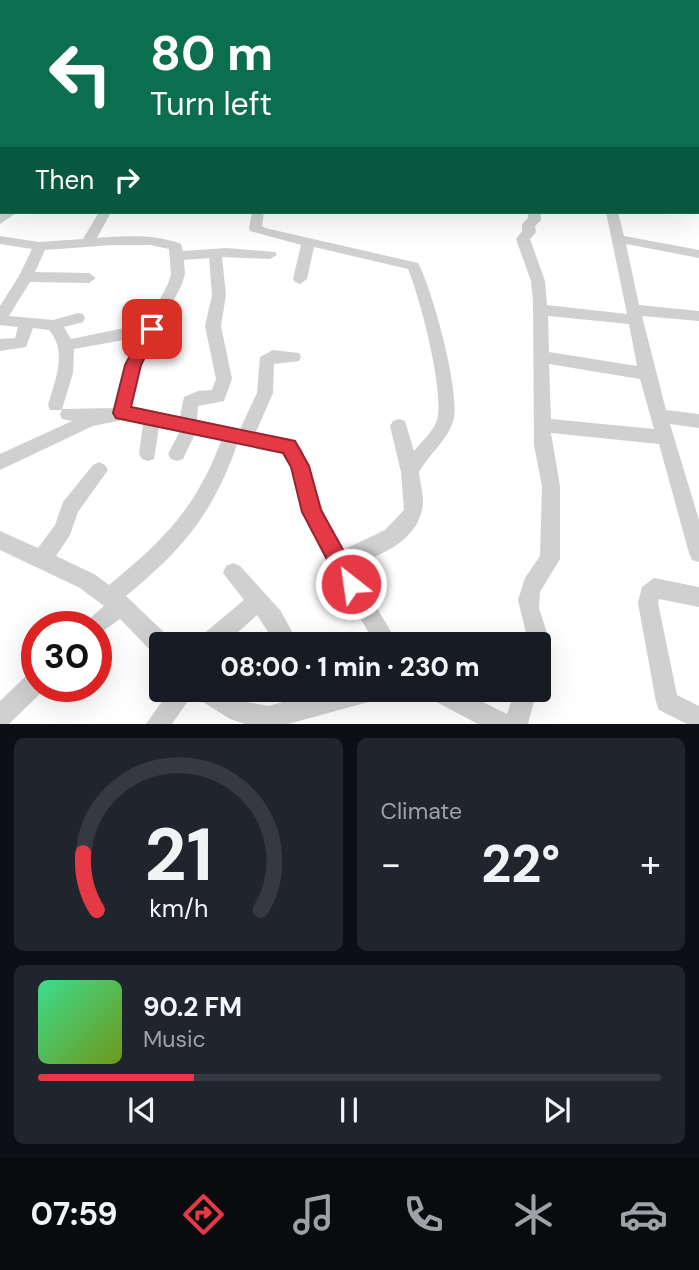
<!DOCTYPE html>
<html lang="en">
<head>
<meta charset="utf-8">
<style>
	:root { --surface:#171b24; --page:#20242c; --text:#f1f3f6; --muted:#9ea1a6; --line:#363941; --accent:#e63946 }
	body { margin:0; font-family:"DM Sans",sans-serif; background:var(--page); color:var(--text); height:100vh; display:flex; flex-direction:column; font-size:26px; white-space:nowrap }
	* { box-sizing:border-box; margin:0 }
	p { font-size:23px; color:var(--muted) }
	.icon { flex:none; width:38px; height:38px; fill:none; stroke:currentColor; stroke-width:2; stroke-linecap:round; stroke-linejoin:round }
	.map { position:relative; height:724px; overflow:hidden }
	.panel { display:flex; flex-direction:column; gap:14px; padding:14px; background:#0d0f14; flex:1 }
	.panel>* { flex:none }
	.guide { position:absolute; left:0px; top:0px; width:700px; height:214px; box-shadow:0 7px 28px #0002; background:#0b6e4f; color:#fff; overflow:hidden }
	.speed { position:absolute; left:21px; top:611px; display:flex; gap:14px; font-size:35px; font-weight:700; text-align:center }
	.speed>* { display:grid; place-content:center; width:91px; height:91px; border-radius:50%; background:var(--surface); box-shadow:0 7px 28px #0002; line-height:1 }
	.speed .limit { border:10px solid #d22; background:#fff; color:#111 }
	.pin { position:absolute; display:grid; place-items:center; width:60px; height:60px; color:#fff; margin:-30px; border-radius:14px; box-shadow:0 4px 10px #0006 }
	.me { position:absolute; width:77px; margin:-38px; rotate:330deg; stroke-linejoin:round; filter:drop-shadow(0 0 5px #0008) }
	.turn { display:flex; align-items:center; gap:24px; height:147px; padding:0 35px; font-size:32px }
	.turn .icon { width:91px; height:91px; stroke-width:2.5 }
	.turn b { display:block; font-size:49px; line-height:60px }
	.then { display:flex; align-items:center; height:66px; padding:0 35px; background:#0003; gap:14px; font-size:26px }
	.big { font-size:52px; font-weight:800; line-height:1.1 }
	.panel .card { flex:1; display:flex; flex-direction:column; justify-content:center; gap:10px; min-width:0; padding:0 24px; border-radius:10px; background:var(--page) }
	.panel .dial { align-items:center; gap:0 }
	.dial svg { height:182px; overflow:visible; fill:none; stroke:var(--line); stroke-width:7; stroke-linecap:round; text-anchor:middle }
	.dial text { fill:var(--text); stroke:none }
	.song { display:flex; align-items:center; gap:21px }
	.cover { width:84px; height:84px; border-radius:10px; background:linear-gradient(135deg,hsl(150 70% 55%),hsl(80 70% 35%)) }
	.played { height:7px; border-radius:4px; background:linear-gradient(90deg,var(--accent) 25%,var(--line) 25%) }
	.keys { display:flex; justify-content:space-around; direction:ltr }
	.heat { display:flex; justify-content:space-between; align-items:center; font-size:38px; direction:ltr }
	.panel .tiles { flex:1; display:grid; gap:14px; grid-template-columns:1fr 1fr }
	.card:last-child { grid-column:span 2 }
	.trip { position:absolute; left:149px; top:632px; width:402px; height:70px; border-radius:7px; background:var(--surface); box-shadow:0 7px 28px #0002; font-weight:800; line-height:70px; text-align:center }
	.dock { display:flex; height:112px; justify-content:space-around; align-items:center; background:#090b0e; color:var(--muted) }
	.dock .icon { width:49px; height:49px }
	.dock .on { color:var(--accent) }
	.dock b { font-size:32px; color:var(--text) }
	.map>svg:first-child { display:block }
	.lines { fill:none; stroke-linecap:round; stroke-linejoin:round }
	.minor { fill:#d0d0d0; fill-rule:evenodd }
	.major { fill:#ababab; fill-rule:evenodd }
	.route { fill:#e63946; stroke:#96252e; stroke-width:2 }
</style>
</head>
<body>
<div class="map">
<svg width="699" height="724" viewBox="0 0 699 724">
	<rect width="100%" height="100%" fill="#fff"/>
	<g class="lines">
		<!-- minor -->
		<g class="minor">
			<path d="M235,0H246L233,2Z"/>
			<path d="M278,0H286L277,2Z"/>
			<path d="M446,0H454L445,2Z"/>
			<path d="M480,0H495L497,2H479Z"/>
			<rect x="510" y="0" width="8" height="2"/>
			<path d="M563,0H572L573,2H564Z"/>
			<rect x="698" y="67" width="1" height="6"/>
			<rect x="0" y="82" width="2" height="6"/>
			<rect x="698" y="93" width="1" height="6"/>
			<rect x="0" y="121" width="2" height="7"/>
			<rect x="698" y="139" width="1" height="6"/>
			<path d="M0,146H2L0,153Z"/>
			<rect x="698" y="157" width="1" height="6"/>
			<path d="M4,212H18L0,224V214Z"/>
			<path d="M99,212L110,214L97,238C125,236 154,234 181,244L183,251L227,248L275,252L277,255L270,259L222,257L226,295L221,326L232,379L224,401L198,406L197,420L240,429L257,393L260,357L273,350L299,353L301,357L299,361L274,364L273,393L256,432L289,439L302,449L327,522L343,550L385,530L404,510L401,472L390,426L393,421L399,419L405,421L414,451C422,441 433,432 437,420C445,392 420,298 408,269L314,247L307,279L300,284L295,282L293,279L301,245L250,231L249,228L252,212H264L262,226L265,228L418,263C432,288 462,396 453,422C446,442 429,454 419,472C420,484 425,498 422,510C415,542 380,556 352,565L398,644H375L311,531L288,458L278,450L238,442C213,514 183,549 126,596L169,637L171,644H161V656L153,653L120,619L96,636V626H85L89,619L104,606L80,588L0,550V531L38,548L55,525L63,502L93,465L99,462L105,465L108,470L78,512L70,535L56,556L94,574L109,585C165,539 196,508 222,439L195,434L183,459L177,461L171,459L168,454L180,431L159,427L154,459L148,461L142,459L139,454L143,424L122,420L93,426L0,470V454L72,421L62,419L60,414L62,410H50L48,405C55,380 68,352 49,330L33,328L26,347L0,351V339L15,338L18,327L0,325V306L19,276L32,249L0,244V236L39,242L83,239ZM113,245H150L169,249L171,274L168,284L125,365L115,408L62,409L73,373L74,349L129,339L137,333L129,327L71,339L64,327L83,322L85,318L83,314L78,313L53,320L9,316L30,282L89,283L96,278L89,273L35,272L45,250ZM209,258L212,295L205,326L216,379L212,390L198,391L184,397L180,417L131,408L141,365L182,284L185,274L184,260Z"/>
			<path d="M528,212H540L541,220L535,226L536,232L530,239L545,281L547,305L627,314L606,212H618L624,236L699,250V258L626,244L639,305L699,311V321L642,316L666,410L699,414V428L670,424L699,520V562L692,560L689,553L659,444L551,433L560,486V559L540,592L539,608L548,636L545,652L539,654V644H526V633L518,600L525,578L540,556L542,486L534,445L533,300L531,281L516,239L522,231V224L528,218ZM548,316L629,324L637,366L549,352ZM549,364L640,379L654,429L551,419Z"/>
			<path d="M233,563L240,566L280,610L299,644H276L257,615L225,644H198L201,636L244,600L223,573L226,566Z"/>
			<path d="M654,578L699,587V607L659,599L658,603L677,695L699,706V724H687L659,710L656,702L638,603L642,587Z"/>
			<path d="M37,670V686H46L45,689L9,724H0V701L29,673Z"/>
			<path d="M170,690H225L242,701L268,706L294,699L292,690H314L315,694L332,690H383L380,698L372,701L288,724H245L230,719L197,698L194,692L172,724H146Z"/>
			<path d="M426,690H459L507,714L515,690H537L528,724H478L429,698Z"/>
		</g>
		<!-- major -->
		<g class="major">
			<path d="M664,0H676L677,2H665Z"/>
			<rect x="698" y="35" width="1" height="7"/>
		</g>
	</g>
	<!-- route -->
	<path class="route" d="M152,323L159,329L141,365L131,407L295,441L309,466L321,510L362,584L358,592L351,595L344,592L302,512L291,467L283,453L116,418L113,413L125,365L146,325Z"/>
</svg>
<div class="speed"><div class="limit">30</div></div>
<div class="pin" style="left:152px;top:329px;background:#d93025"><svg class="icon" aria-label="arrive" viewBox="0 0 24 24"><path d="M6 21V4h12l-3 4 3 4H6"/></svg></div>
<svg class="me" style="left:351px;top:584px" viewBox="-20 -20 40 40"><circle r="17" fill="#e63946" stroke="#fff" stroke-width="3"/><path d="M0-11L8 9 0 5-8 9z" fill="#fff"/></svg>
<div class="trip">08:00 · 1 min · 230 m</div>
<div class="guide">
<div class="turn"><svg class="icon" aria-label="left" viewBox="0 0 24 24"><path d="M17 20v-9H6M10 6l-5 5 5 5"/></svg><div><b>80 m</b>Turn left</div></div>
<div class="then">Then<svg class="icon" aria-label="right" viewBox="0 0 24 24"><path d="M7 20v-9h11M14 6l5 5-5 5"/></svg></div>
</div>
</div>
<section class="panel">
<div class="tiles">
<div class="card dial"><svg viewBox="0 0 100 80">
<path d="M14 69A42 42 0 1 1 86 69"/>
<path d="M14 69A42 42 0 0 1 8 44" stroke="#e63946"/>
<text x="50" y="56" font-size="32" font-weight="700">21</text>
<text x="50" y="72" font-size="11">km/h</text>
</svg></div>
<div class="card"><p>Climate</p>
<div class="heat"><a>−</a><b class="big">22°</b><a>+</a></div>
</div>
<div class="card">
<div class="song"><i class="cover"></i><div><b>90.2 FM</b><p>Music</p></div></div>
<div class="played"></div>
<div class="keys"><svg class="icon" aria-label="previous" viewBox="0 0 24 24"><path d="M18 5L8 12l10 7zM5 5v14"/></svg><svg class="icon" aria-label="pause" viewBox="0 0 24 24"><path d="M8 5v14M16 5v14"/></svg><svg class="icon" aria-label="next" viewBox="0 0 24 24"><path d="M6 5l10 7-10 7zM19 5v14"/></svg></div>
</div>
</div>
</section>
<nav class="dock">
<b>07:59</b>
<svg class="icon on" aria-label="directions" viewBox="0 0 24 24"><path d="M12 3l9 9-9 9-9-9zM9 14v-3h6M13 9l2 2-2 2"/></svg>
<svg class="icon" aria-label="music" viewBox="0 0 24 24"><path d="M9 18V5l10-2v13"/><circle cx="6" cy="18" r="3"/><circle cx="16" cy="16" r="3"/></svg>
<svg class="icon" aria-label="phone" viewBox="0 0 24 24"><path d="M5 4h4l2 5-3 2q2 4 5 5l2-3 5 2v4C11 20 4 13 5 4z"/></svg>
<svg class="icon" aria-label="climate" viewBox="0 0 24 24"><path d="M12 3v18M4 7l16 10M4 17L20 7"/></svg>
<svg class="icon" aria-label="car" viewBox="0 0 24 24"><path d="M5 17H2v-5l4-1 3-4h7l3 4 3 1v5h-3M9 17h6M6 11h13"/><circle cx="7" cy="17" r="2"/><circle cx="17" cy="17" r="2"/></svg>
</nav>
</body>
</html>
